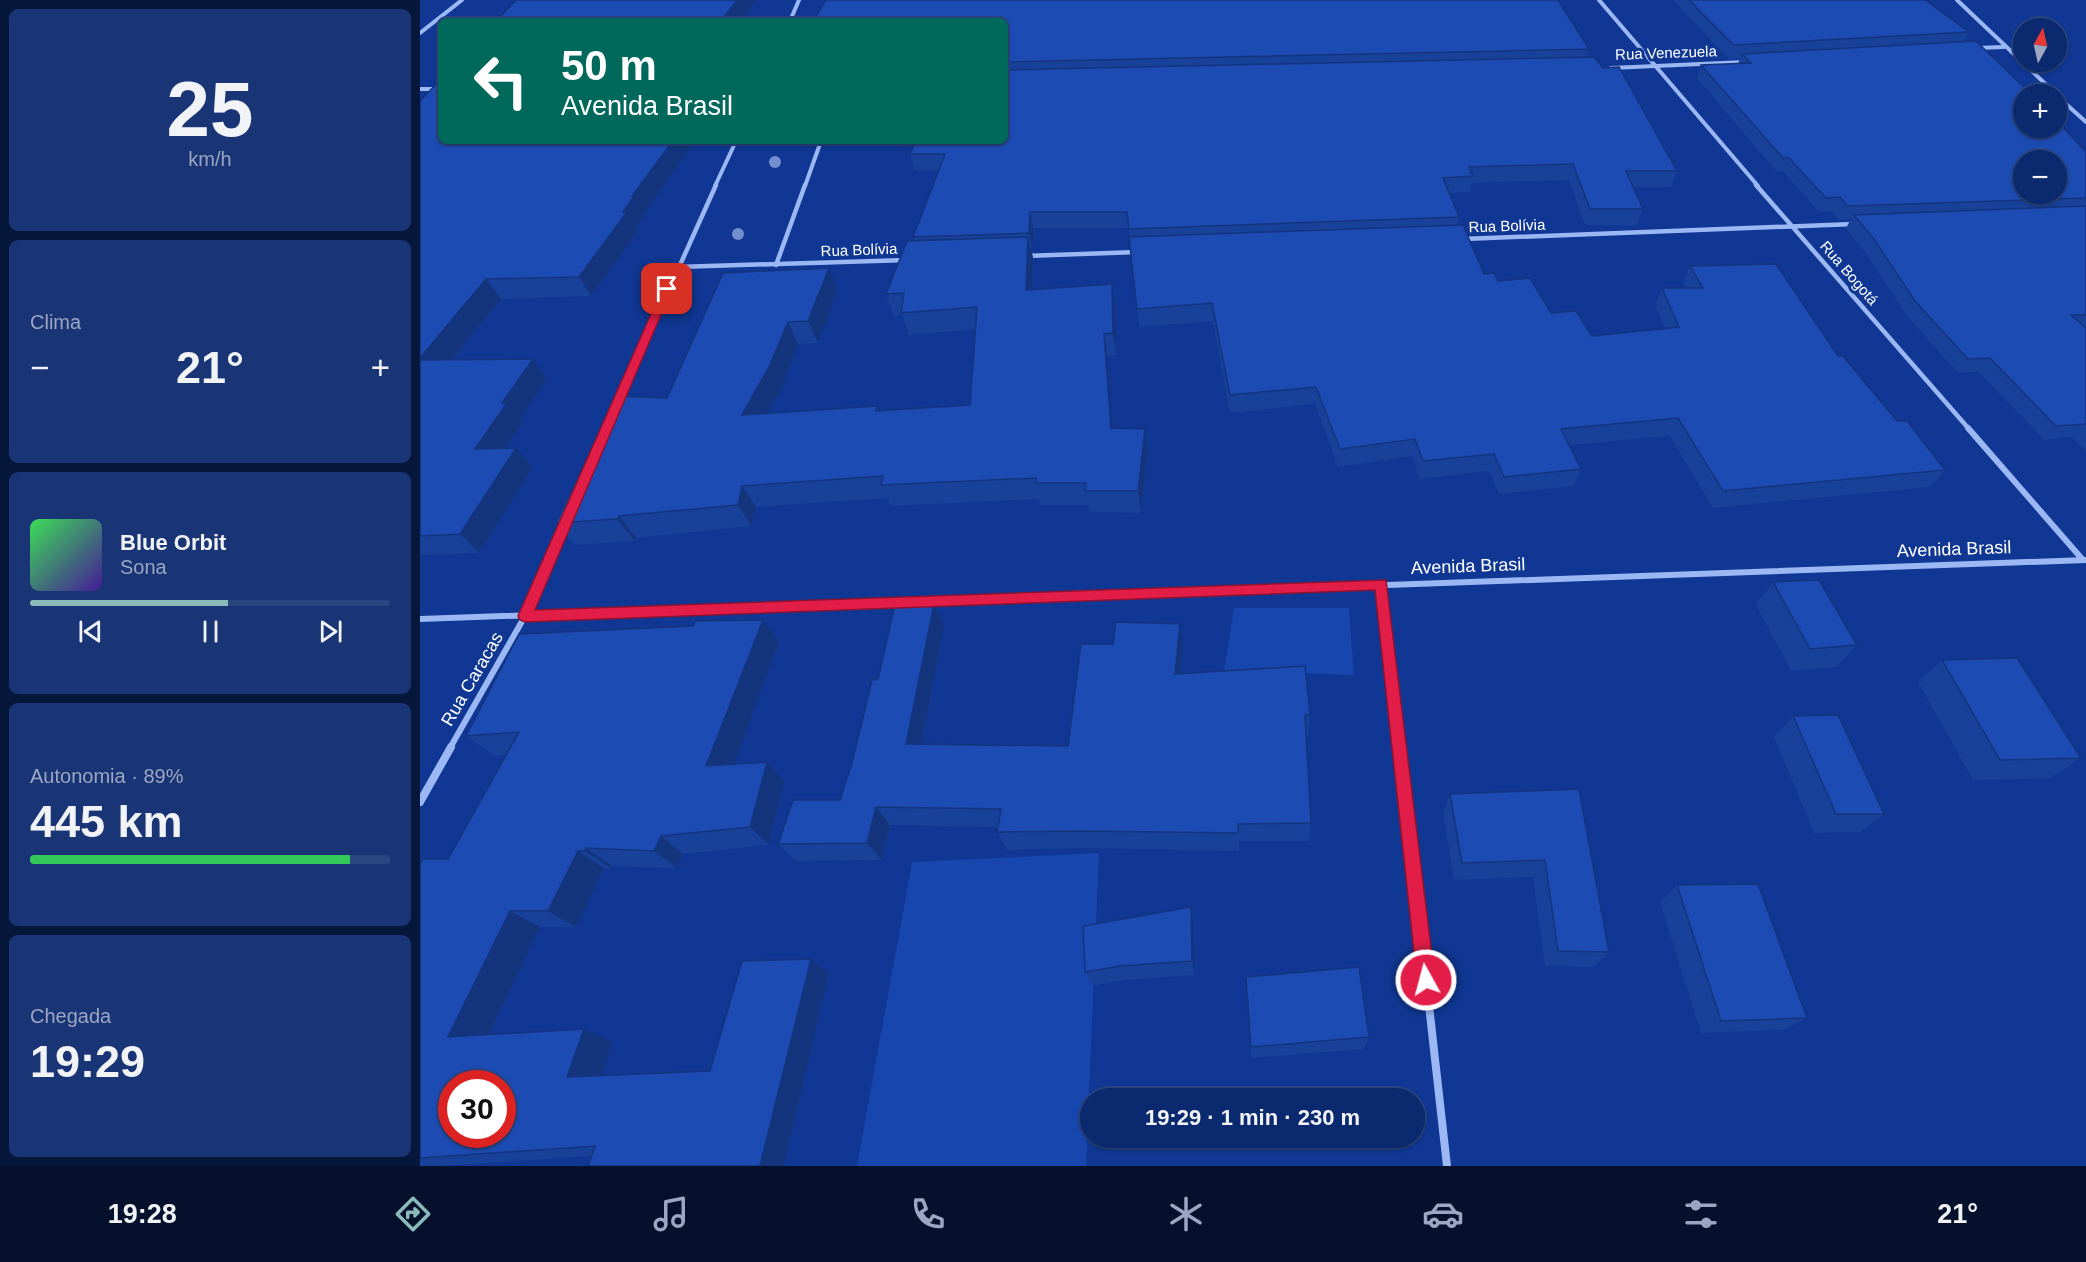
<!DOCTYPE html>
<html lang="pt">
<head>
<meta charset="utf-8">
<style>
	:root { --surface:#0b296e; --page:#193576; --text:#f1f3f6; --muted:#9aa6c2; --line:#2b4581; --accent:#8bbbb9 }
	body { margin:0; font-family:Helvetica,sans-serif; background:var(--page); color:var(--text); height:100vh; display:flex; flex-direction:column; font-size:22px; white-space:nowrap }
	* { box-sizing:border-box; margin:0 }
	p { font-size:20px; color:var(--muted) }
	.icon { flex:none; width:33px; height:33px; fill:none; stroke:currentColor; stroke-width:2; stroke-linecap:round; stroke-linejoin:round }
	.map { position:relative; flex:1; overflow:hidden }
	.sheet { display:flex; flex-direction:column; gap:9px; padding:9px; background:#06173c; width:420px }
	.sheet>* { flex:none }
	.banner { position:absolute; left:18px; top:18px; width:570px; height:126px; border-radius:9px; box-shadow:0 2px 4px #0004,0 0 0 2px var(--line); background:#00695c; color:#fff; overflow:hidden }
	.needle { width:39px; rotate:8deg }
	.buttons { position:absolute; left:1593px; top:18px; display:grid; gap:12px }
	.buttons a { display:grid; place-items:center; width:54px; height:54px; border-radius:50%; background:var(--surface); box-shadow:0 2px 4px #0004,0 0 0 2px var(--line); font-size:30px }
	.speed { position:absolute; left:18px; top:1070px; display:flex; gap:12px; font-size:30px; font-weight:700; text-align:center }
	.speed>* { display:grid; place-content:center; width:78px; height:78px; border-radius:50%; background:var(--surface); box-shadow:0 2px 4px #0004,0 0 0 2px var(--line); line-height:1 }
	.speed .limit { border:9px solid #d22; background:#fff; color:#111 }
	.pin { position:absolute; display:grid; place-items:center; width:51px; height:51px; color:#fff; margin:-26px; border-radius:12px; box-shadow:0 3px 9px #0006 }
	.me { position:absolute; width:66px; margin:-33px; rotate:353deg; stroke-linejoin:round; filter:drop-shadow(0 0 4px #0008) }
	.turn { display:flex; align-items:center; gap:21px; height:126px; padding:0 24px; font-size:27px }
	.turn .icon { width:78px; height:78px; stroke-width:2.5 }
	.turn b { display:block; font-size:42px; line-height:51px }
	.big { font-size:45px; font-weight:700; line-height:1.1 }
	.sheet .card { flex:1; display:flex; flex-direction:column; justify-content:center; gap:9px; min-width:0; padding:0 21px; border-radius:9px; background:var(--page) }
	.sheet .dial { align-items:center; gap:0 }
	.dial b { font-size:78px; line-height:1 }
	.song { display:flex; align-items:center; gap:18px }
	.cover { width:72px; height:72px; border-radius:9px; background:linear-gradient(135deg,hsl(130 70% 55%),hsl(260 70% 35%)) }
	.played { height:6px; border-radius:3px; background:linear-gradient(90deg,var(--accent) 55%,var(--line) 55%) }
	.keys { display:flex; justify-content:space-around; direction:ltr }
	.heat { display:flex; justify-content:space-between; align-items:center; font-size:33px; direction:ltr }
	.charge { height:9px; border-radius:4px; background:linear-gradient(90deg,#34c759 89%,var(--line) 0) }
	.trip { position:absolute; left:660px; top:1088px; width:345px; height:60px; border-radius:30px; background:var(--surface); box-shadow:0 2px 4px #0004,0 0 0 2px var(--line); font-weight:700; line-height:60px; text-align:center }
	.tabs { display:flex; height:96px; justify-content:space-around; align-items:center; background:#04102c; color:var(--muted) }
	.tabs .icon { width:42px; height:42px }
	.tabs .selected { color:var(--accent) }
	.tabs b { font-size:27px; color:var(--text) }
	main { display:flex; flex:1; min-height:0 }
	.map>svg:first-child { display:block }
	.green { fill:#1646ae }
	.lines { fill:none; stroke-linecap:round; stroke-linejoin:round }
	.street-far3 { stroke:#9bb7f4; stroke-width:4 }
	.street-far2 { stroke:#9bb7f4; stroke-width:4.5 }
	.street-far1 { stroke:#9bb7f4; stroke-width:6 }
	.street { stroke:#9bb7f4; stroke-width:8 }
	.tree { fill:#728ece }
	.wall { fill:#18419a }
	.shaded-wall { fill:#14357d }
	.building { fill:#1c4cb3; stroke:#14357d; stroke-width:1.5; fill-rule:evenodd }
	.route { fill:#e11d48; stroke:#92132f; stroke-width:1.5 }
	.labels { text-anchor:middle; stroke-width:6; stroke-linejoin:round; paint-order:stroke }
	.far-street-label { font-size:15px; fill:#fff; stroke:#0f3793 }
	.street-label { font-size:18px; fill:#fff; stroke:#0f3793 }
</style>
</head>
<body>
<main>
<section class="sheet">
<div class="card dial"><b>25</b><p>km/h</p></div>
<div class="card"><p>Clima</p>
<div class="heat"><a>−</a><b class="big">21°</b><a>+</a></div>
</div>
<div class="card">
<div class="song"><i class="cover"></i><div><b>Blue Orbit</b><p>Sona</p></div></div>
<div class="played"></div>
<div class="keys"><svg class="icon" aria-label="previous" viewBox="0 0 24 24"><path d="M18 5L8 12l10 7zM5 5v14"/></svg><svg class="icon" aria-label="pause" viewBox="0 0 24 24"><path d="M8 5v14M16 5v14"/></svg><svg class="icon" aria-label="next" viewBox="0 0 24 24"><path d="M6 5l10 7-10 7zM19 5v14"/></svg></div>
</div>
<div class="card"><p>Autonomia · 89%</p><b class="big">445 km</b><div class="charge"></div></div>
<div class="card"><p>Chegada</p><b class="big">19:29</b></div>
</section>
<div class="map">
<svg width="1666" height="1166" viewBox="0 0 1666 1166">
	<rect width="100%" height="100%" fill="#0f3793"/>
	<!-- green -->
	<g class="green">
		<path d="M814,608H929L934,675L804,671Z"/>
		<path d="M679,853L666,1166H437L492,862Z"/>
	</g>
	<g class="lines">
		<!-- street-far3 -->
		<g class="street-far3">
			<path d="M1179,0L1338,186"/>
			<path d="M1537,0L1636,94"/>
			<path d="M370,21L379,0"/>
			<path d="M0,33L42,0"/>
			<path d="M1557,48L1584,47"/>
			<path d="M1191,68L1325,62"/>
			<path d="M0,89H21"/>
			<path d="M1636,95L1666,122"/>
			<path d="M295,186L316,141"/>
			<path d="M385,186L401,141"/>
		</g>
		<!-- street-far2 -->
		<g class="street-far2">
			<path d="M1336,185L1549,429"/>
			<path d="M1043,239L1434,224"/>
			<path d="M605,256L718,252"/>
			<path d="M356,265L385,185"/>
			<path d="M257,267L487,260"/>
			<path d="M198,403L296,185"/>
		</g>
		<!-- street-far1 -->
		<g class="street-far1">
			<path d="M1548,428L1663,560"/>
			<path d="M962,584L980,748"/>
			<path d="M495,602L1666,560"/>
			<path d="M0,619L482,602"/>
			<path d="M30,748L105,616L145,525"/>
		</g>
		<!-- street -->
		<g class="street">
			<path d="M980,747L1027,1166"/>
			<path d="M0,802L31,747"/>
		</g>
	</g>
	<!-- trees -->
	<g class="tree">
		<circle cx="355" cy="162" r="6"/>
		<circle cx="318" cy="234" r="6"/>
	</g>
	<!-- wall -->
	<g class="wall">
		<path d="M1253,0H1505L1549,32L1544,41L1666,198V451L1652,437L1624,440L1559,372L1538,373L1486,315L1446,253L1426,228L1431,219L1419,220L1412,211L1399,212L1363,171H1356L1277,78L1281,65L1318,64L1320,58L1309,59Z"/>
		<path d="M585,21L1169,49L1167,58L1257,171L1251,187H1213L1223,209L1217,226L1165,225L1149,180L1052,183L1050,192L1029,193L1039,217L1038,226L1064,274L1078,281L1131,313L1172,336L1245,328L1235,306L1242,288H1266L1263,283L1270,266L1418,356L1477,421L1525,470L1510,487L1293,508L1250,436L1149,445L1161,469L1154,486L1079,494L1069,471L999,479L992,456L918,467L895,404L810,413L793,321L719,327L709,228H613V249H611L613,258L612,289L692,284L695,306L697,355L687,356L693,428L725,429L728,450L721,513L669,512L668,505H620L619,499L471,506L467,498L336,507L331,526L216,538L215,541L155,545L136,523L247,398L418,289L398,343L378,344L362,387L348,413L459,411L550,405L556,329L489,335L482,315L474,316L466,294L494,241L493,237L519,170H494L490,154L585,141Z"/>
		<path d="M0,101L224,213L225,215L216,228L218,231L171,296L81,299L32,360L113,359L127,379L100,419L103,422L86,448H96L113,467L59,553L0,555Z"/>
		<path d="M1353,582L1437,645L1417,667L1371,671L1336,605Z"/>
		<path d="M524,626L502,744L648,746L763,646L760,674L890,715L888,735H886L891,823L889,841H819V851L666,848L587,850L577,832L578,827L470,825L462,860L376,861L358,844L420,800L458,679Z"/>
		<path d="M359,642L314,764L347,762L364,781L349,845L263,854L257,868L192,866L191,868H184L156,927H120L69,1035L164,1029L193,1041L181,1076L290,1071L409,973L364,1166L172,1156L20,1166H0V865L28,859L86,755L74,756L46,736Z"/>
		<path d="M1522,660L1661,758L1631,778L1553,780L1498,682Z"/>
		<path d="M1373,716L1464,814L1440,832L1394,833L1354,737Z"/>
		<path d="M1159,789L1189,952L1174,967L1125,966L1113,877L1034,880L1023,813L1030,794Z"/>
		<path d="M1257,885L1387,1018L1363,1030L1281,1033L1240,902Z"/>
		<path d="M771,907L773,923L775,975L705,980L672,986L665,972Z"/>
		<path d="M826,977L949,1037L944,1049L831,1058Z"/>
	</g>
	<!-- shaded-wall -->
	<g class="shaded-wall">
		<path d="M317,0H337L321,21H301Z"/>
		<path d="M253,141H275L224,213L225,215L216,228L218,231L171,296L159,277L203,212L212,196Z"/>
		<path d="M610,212L613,228V249L609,233Z"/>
		<path d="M608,237L613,258L611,312L606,290Z"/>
		<path d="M409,268L418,289L398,343L388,321Z"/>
		<path d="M66,279L81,299L16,379L0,361V358Z"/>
		<path d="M692,284L695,306L697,355L693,333Z"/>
		<path d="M368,322L378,344L362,387L335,436L322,415Z"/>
		<path d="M684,334L687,356L695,450L691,428Z"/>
		<path d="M113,359L127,379L100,419L103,422L72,468L55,449L82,403Z"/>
		<path d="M725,429L728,450L721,513L718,491Z"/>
		<path d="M96,448L113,467L59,553L40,534Z"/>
		<path d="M322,486L336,507L331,526L318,505Z"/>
		<path d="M199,516L216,538L215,541L197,519Z"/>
		<path d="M514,604L524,626L498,763L486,744Z"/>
		<path d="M343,620L359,642L306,786L286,766Z"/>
		<path d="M760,624L763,646L758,695L755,674Z"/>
		<path d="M347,762L364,781L349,845L330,827Z"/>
		<path d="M456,807L470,825L462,860L447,843Z"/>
		<path d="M241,836L263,854L257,868L234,851Z"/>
		<path d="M166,848L192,866L191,868L165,851Z"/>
		<path d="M158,851L184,868L156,927L128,911Z"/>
		<path d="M771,907L773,923L775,975L772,961Z"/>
		<path d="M90,911L120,927L62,1049L28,1037Z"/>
		<path d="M391,959L409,973L364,1166H340Z"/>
		<path d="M164,1029L193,1041L178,1087L147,1077Z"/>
	</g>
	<!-- building -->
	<g class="building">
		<path d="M96,0H317L301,21H76Z"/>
		<path d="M406,0H1138L1169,49L585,62V21H393Z"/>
		<path d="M1269,0H1505L1549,32L1314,45Z"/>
		<path d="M1556,41L1611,94H1604V128H1636V120L1666,152V198L1427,206L1420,197L1406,198L1369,158H1363L1281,65L1331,63L1322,54ZM1604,160H1636V194H1604Z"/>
		<path d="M1174,57L1183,68L1199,67L1257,171H1206L1223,209H1170L1153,164L1049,167L1053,176L1023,178L1039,217L709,229L707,212H610L609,233L493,237L525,154H490L496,141H585V70Z"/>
		<path d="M21,79V141H253L212,196H214L203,212H207L159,277L66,279L0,358V101Z"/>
		<path d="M1666,206V315H1651L1666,328V424L1636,426L1570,358L1548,359L1495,301L1454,239L1434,215Z"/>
		<path d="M1043,225L1064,274L1074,273L1078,281L1110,278L1131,313L1156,311L1172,336L1259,327L1242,288H1283L1270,266L1356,264L1418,356H1423L1477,421H1487L1525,470L1303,491L1258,418L1141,429L1161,469L1084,477L1074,454L1003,461L995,439L920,449L896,387L810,395L792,303L717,309L709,237Z"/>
		<path d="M608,237L606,290L692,284L693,333L684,334L691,428L725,429L718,491H665L666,483H615L616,478L461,485L463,476L322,486L318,505L199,516L197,519L136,523L197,396L247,398L303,273L409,268L388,321L368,322L350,365L322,415L457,406L456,411L550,405L557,307L481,313L484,293L466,294L487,241Z"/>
		<path d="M113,359L82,403H87L55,449L96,448L40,534L0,536V360Z"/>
		<path d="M1399,580L1437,645L1390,649L1353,582Z"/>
		<path d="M477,596L514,604L486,744L648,746L661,644H693L696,622L760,624L755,674L885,666L890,715H885L891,823L818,824V833L659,831L577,832L581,809L456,807L447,843L358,844L373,800H420L432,763L452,680L458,679Z"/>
		<path d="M343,620L286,766L347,762L330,827L241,836L234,851L166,848L165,851H158L128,911H90L28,1037L164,1029L147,1077L290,1071L322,961L391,959L340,1166H168L175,1146L0,1158V865L3,859H28L99,732L46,736L99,634L273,626L275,621ZM32,1083H82V1134H32Z"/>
		<path d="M1597,658L1661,758L1580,760L1522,660Z"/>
		<path d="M1418,715L1464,814H1416L1373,716Z"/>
		<path d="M1159,789L1189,952L1138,951L1125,860L1042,863L1030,794Z"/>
		<path d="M1338,884L1387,1018L1301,1021L1257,885Z"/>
		<path d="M771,907L772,961L700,966L665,972L663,926Z"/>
		<path d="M939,967L949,1037L831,1047L826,977Z"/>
	</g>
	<!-- route -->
	<path class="route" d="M247,286L252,289L115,610L966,580L1015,980L1013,986L1006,989L1000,986L997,980L955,590L105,622L100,620L98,616L242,289Z"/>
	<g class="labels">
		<!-- far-street labels -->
		<g class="far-street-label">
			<text transform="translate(1246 53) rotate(-2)" y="5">Rua Venezuela</text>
			<text transform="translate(1087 226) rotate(-2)" y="5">Rua Bolívia</text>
			<text transform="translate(439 250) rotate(-2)" y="5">Rua Bolívia</text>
			<text transform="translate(1429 273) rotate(49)" y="5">Rua Bogotá</text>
		</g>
		<!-- street labels -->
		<g class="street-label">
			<text transform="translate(1534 549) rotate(-2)" y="6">Avenida Brasil</text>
			<text transform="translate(1048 566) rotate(-2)" y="6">Avenida Brasil</text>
			<text transform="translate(52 679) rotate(-60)" y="6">Rua Caracas</text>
		</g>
	</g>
</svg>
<div class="buttons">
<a><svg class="needle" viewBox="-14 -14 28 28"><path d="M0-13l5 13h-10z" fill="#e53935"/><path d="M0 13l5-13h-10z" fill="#9aa6c2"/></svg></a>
<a>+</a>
<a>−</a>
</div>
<div class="speed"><div class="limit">30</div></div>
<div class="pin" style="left:247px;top:289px;background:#d93025"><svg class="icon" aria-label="arrive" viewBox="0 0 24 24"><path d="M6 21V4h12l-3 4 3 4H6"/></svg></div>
<svg class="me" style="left:1006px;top:980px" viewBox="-20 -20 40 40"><circle r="17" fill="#e11d48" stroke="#fff" stroke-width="3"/><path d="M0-11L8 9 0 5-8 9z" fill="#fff"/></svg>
<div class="trip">19:29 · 1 min · 230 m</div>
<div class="banner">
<div class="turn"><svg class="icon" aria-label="left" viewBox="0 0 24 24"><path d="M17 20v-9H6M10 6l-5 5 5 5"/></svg><div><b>50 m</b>Avenida Brasil</div></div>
</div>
</div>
</main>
<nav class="tabs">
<b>19:28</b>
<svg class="icon selected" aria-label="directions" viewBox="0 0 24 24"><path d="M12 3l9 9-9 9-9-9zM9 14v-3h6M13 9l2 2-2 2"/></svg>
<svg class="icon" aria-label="music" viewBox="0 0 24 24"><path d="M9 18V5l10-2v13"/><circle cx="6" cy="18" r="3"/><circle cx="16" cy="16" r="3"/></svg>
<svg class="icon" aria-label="phone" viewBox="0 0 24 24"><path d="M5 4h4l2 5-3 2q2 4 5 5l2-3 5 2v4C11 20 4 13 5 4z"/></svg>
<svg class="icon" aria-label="climate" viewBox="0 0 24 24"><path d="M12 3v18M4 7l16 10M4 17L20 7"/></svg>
<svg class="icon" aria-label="car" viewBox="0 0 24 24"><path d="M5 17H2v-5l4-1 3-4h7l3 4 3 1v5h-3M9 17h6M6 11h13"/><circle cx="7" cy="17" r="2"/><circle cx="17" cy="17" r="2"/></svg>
<svg class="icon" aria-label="filters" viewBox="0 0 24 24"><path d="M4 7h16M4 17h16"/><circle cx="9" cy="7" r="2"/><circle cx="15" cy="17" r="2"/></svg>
<b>21°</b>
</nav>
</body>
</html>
